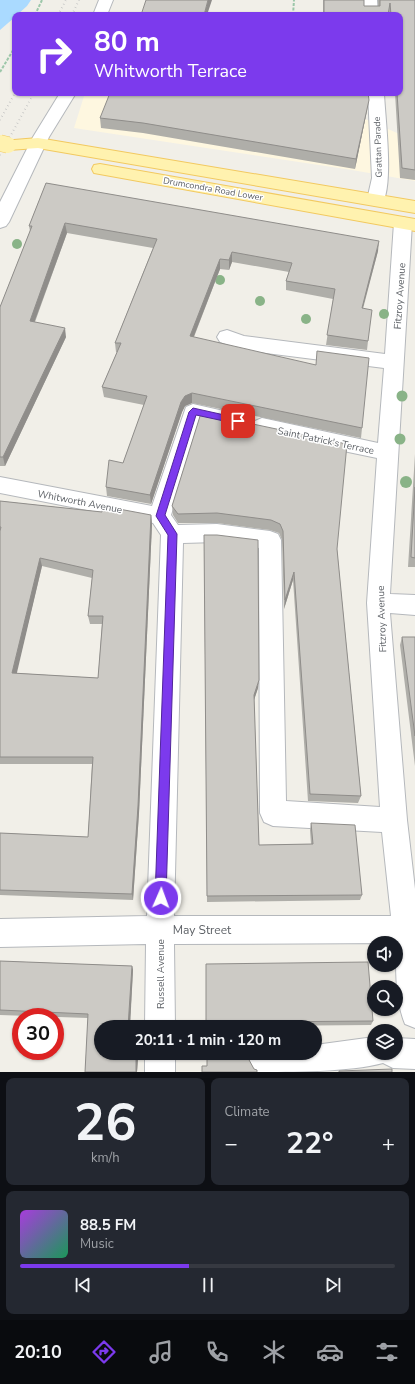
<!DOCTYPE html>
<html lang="en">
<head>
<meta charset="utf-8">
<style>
	:root { --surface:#171b24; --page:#242831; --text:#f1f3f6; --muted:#9ea1a6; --line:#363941; --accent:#7c3aed }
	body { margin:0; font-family:"Nunito Sans",sans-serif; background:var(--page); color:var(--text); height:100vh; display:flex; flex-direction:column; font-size:15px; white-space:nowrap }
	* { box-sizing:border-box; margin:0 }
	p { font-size:13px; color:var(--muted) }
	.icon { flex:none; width:22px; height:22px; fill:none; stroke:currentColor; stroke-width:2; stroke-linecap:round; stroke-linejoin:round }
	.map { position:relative; height:1072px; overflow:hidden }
	.details { display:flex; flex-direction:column; gap:6px; padding:6px; background:#0d0f14; flex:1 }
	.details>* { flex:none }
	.top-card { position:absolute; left:12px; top:12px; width:391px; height:84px; border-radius:8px; box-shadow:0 1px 3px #0004; background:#7c3aed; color:#fff; overflow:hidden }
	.fabs { position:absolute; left:367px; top:936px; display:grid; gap:8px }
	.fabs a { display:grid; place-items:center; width:36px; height:36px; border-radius:50%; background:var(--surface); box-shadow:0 1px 3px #0004; font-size:20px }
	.speed { position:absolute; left:12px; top:1008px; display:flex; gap:8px; font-size:20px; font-weight:700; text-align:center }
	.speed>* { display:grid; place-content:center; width:52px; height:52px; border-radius:50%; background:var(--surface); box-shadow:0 1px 3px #0004; line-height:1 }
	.speed .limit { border:6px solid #d22; background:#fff; color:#111 }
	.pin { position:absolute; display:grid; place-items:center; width:34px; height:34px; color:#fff; margin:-17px; border-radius:8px; box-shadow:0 2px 6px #0006 }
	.me { position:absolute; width:44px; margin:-22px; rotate:2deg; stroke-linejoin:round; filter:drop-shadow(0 0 3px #0008) }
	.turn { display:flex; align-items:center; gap:14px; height:84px; padding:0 16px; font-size:18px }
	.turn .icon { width:52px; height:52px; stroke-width:2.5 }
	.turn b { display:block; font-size:28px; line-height:34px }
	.big { font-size:30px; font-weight:700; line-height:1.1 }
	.details .card { flex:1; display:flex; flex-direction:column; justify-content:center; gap:6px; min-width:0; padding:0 14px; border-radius:8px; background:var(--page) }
	.details .dial { align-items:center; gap:0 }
	.dial b { font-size:52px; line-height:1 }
	.song { display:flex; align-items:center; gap:12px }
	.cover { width:48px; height:48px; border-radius:6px; background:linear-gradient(135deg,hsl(280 70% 55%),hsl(150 70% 35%)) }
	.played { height:4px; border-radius:2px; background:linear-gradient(90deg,var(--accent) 45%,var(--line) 45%) }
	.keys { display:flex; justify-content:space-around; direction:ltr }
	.heat { display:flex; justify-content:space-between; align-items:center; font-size:22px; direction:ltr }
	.details .tiles { flex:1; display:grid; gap:6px; grid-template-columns:1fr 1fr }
	.card:last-child { grid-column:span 2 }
	.trip { position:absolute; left:94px; top:1020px; width:228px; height:40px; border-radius:20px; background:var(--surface); box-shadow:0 1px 3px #0004; font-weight:700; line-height:40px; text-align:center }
	.menu { display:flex; height:64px; justify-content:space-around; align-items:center; background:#090b0e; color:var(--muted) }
	.menu .icon { width:28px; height:28px }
	.menu .active { color:var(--accent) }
	.menu b { font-size:18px; color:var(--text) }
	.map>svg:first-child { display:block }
	.commercial { fill:#fef7e0 }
	.water { fill:#aadaff }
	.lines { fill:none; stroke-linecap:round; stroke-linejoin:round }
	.minor-casing { stroke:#b5b8bc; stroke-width:2 }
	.major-casing { stroke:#f2c960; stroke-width:2 }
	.path { stroke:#9cc7a9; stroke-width:2; stroke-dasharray:3 1.5; stroke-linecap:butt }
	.minor { fill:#fff; fill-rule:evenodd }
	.major { fill:#fff2af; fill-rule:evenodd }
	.rail { stroke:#b6b7b8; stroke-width:2; stroke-dasharray:0.5 3.5; stroke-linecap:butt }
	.major-bridge-casing { stroke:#f2c960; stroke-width:17; stroke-linecap:butt }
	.major-bridge { stroke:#fff2af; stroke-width:16 }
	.tree { fill:#89b387 }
	.wall { fill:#afaea9; fill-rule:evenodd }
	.shaded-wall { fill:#8f8d8a }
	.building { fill:#cccac5; stroke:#8f8d8a; fill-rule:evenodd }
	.route { fill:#7c3aed; stroke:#51269a }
	.labels { text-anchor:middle; stroke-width:3; stroke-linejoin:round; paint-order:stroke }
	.far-street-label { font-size:9px; fill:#5f6368; stroke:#fff }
	.street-label { font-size:10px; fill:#5f6368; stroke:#fff }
	.near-street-label { font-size:12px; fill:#5f6368; stroke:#fff }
</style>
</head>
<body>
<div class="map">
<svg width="415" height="1072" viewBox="0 0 415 1072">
	<rect width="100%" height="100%" fill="#f1efe8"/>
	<!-- commercial -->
	<path class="commercial" d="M85,93H174L363,118L397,133L415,134V181L352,170L74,128Z"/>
	<!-- water -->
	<path class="water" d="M0,0H31L27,6L17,15H15V17L0,30Z"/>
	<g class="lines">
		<!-- minor casing -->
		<g class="minor-casing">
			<g id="minor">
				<path d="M99,0H113L107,15H93Z"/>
				<path d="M363,0H377L378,15H364Z"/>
				<path d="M60,93H76L49,137L9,222L6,226L0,228V202L33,137Z"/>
				<path d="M368,93H384C385,118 394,185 382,204L376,206L370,204L367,200L372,178Z"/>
				<path d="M403,217L409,219L412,223L390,594L415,595V615L390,613L407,820L415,889V1028L405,1024C395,1000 396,969 396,943L174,944L175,1027H145L146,944L0,947V919L147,916L161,535L153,523L0,493V477L152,506L186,407L193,404L237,414L240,419L237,424L230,427L200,421L171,515L178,525L217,524L270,531L278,534L281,540L286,801L380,807L367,603L377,458L262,434L255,431L252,426L255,421L262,418L378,443L384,368L242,350L220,342L217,337L220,332L227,330L244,336L385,354L394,223L397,219ZM217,542L259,548L260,813L264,822L273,826L382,832L391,916H174L183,543Z"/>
				<path d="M374,1037V1053H396V1038L415,1039V1069L393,1068L383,1063C350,1072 291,1072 255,1072L249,1061L253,1053H315V1045Z"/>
				<rect x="145" y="1053" width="30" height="19"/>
			</g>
		</g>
		<!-- major casing -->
		<g class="major-casing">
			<g id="major">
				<path d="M38,138L415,201V213L38,148L8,150L2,149L0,145L2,141Z"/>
				<path d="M100,164L415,219V231L94,173L92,169L94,165Z"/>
			</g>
		</g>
		<!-- path -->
		<g class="path">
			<path d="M35,15L42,0"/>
			<path d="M293,15L294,0"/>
			<path d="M0,72L15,47"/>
		</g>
		<!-- minor -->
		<use href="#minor" class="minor"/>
		<!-- major -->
		<use href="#major" class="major"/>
		<!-- rail -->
		<g class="rail">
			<path d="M58,15L66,0"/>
			<path d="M72,15L79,0"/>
			<path d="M0,120L15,93"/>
			<path d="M0,155L34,93"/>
		</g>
		<!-- major-bridge casing -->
		<g class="major-bridge-casing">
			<path id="major-bridge" d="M0,143L8,145"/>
		</g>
		<!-- major-bridge -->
		<use href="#major-bridge" class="major-bridge"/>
	</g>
	<!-- trees -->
	<g class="tree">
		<circle cx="17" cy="244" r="5"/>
		<circle cx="220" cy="280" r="5"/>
		<circle cx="260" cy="301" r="5"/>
		<circle cx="384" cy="314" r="5"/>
		<circle cx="306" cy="319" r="5"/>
		<circle cx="402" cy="396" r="5.5"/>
		<circle cx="400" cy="439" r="5.5"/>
		<circle cx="406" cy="482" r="6"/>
	</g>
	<!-- wall -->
	<g class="wall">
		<path d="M323,0H364V6H378V0H415V180L400,178L395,93H400V15H389V13L388,15H323Z"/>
		<path d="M367,110L355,169L143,133L101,128L100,118Z"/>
		<path d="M46,183L378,251L363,309L368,341L367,350L326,345L333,299L286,290V281L289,272L232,262L229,270L220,269L194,337L362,428L361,438L192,403L185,406L182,412L151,504L107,496L106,487L123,463L144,405L104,397L102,387L117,352H116L115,343L153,248L67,233L35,322L66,337L5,466H0V307L30,231L29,226Z"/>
		<path d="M201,413L337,549L361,796L358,803L308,801L293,580L284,609L282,540L279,533L270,530L217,523H178L173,515L172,506Z"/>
		<path d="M415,454V567H408Z"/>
		<path d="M0,501L102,512L151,515L152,524L139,813L133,900L0,895V833L88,837L92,764H0ZM42,566L92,578L88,616L90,624H102L98,678L16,673Z"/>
		<path d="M204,535L258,688L254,700L259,845L311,844L310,830L311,823L362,895L360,900L207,902Z"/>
		<path d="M402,637H415V766L400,645Z"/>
		<path d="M0,961L132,966L133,970L128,1055L138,1059L137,1072H85L88,1018L0,1015Z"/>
		<path d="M206,964L373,1021L371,1025L255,1026Z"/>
	</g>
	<!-- shaded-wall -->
	<g class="shaded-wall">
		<path d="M208,0H212L207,15H204Z"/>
		<path d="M369,100L367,110L355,169L356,159Z"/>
		<path d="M65,223L67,233L31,331L30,321Z"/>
		<path d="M379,241L378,251L360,318L362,308Z"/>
		<path d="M232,252V262L229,270V260Z"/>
		<path d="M220,259V269L190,346V336Z"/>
		<path d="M65,328L66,337L5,466L3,457Z"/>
		<path d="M192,393V403L185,406L182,412L151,504L150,495L181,402L185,396Z"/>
		<path d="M151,515L152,524L139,813L133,900L132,894Z"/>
		<path d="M40,558L42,566L15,681L12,673Z"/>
		<path d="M294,572L293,580L284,609L285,600Z"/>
		<path d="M259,680L258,688L253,703L254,695Z"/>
		<path d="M132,966L133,970L130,1027H128Z"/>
		<path d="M136,1055L138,1059L137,1072H136Z"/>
	</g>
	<!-- building -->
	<g class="building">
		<path d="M146,0H208L204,15H141Z"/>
		<path d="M324,0H364V6H380V0H415V170L402,168L397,93H400V15H391L390,3L388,15H324Z"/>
		<path d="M110,93H368L369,100L356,159L143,123L100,118Z"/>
		<path d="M46,183L379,241L362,308L372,310L368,341L327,335L335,289L286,281L292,263L232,252L229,260L220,259L190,336L316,365L317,351L369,358L362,428L192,393L185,396L181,402L150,495L106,487L109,460L123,463L147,396L102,387L121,343H115L157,239L65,223L30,321L65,328L3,457H0V307L32,226H29Z"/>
		<path d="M201,413L347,444L337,549L361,796L310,794L294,572L285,600L283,531L280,524L271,520L217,513L178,514L172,506Z"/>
		<path d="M415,487V558L411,557Z"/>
		<path d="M0,501L102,512L103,506L151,515L138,806L132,894L0,890V833L88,837L93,757H0V531L1,527H0ZM40,558L93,570L88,616H103L98,678L12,673Z"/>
		<path d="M204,535H217L258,540L259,680L254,695L259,845L313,844L311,823L355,825L362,895L207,896Z"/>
		<path d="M402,637H415V736Z"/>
		<path d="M0,961L132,966L128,1027H101V1053H126V1055H136V1072H85L88,1014L0,1010Z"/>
		<path d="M368,962L373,1021L255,1022V1027H206V964Z"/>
		<path d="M207,1053H250L248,1058L254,1069L257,1070V1072H202V1066H207Z"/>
		<path d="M392,1069V1072H339V1071Z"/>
	</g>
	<!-- route -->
	<path class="route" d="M193,408L238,418L243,421L238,424L196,415L165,515L177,534L166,898L165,902L161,904L157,902L155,898L168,535L156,516L189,412Z"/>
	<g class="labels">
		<!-- far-street labels -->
		<g class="far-street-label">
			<text transform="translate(378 147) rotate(-92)" y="3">Grattan Parade</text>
			<text transform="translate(213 189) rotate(10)" y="3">Drumcondra Road Lower</text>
		</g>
		<!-- street labels -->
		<g class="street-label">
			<text transform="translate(399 296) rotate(-86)" y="4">Fitzroy Avenue</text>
			<text transform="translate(326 440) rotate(12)" y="4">Saint Patrick's Terrace</text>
			<text transform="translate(80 501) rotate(11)" y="4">Whitworth Avenue</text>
			<text transform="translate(381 619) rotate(-92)" y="4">Fitzroy Avenue</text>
			<text transform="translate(160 974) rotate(-90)" y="4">Russell Avenue</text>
		</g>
		<!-- near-street labels -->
		<g class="near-street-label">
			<text x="202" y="934">May Street</text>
		</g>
	</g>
</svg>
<div class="fabs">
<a><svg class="icon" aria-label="sound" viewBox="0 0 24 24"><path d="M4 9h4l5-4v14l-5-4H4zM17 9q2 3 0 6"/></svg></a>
<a><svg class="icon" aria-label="search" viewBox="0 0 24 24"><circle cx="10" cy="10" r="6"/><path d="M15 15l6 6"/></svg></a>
<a><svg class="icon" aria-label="layers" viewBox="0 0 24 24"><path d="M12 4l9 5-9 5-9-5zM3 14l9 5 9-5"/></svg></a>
</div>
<div class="speed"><div class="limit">30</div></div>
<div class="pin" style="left:238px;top:421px;background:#d93025"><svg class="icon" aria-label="arrive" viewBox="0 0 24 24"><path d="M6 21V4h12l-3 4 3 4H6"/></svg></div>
<svg class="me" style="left:161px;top:898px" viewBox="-20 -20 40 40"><circle r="17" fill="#7c3aed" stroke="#fff" stroke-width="3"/><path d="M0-11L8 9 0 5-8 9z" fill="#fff"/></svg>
<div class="trip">20:11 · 1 min · 120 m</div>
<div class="top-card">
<div class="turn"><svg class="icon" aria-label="right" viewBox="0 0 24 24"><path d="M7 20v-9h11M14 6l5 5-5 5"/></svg><div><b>80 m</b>Whitworth Terrace</div></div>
</div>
</div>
<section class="details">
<div class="tiles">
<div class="card dial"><b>26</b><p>km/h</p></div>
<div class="card"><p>Climate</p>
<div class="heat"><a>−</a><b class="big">22°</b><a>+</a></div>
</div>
<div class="card">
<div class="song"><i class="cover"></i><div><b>88.5 FM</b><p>Music</p></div></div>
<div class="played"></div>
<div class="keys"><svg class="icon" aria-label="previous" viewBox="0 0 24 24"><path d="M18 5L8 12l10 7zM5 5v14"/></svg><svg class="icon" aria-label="pause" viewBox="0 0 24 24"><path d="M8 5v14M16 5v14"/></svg><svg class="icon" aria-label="next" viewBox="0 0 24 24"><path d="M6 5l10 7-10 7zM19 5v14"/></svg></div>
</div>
</div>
</section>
<nav class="menu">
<b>20:10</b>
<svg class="icon active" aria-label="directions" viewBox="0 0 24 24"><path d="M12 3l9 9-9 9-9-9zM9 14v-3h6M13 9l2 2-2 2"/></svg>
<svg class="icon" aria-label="music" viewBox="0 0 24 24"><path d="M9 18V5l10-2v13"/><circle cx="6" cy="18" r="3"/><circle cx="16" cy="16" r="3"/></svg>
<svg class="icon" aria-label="phone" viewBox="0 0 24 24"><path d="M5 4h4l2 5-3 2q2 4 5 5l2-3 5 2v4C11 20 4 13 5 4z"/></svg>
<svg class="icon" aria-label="climate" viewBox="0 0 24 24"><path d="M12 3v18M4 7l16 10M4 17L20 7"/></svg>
<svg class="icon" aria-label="car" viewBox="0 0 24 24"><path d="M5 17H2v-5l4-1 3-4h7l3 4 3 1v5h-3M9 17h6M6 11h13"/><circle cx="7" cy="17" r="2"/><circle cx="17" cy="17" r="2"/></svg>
<svg class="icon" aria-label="filters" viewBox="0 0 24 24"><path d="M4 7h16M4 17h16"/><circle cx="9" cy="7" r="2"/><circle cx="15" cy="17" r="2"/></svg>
</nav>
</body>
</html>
